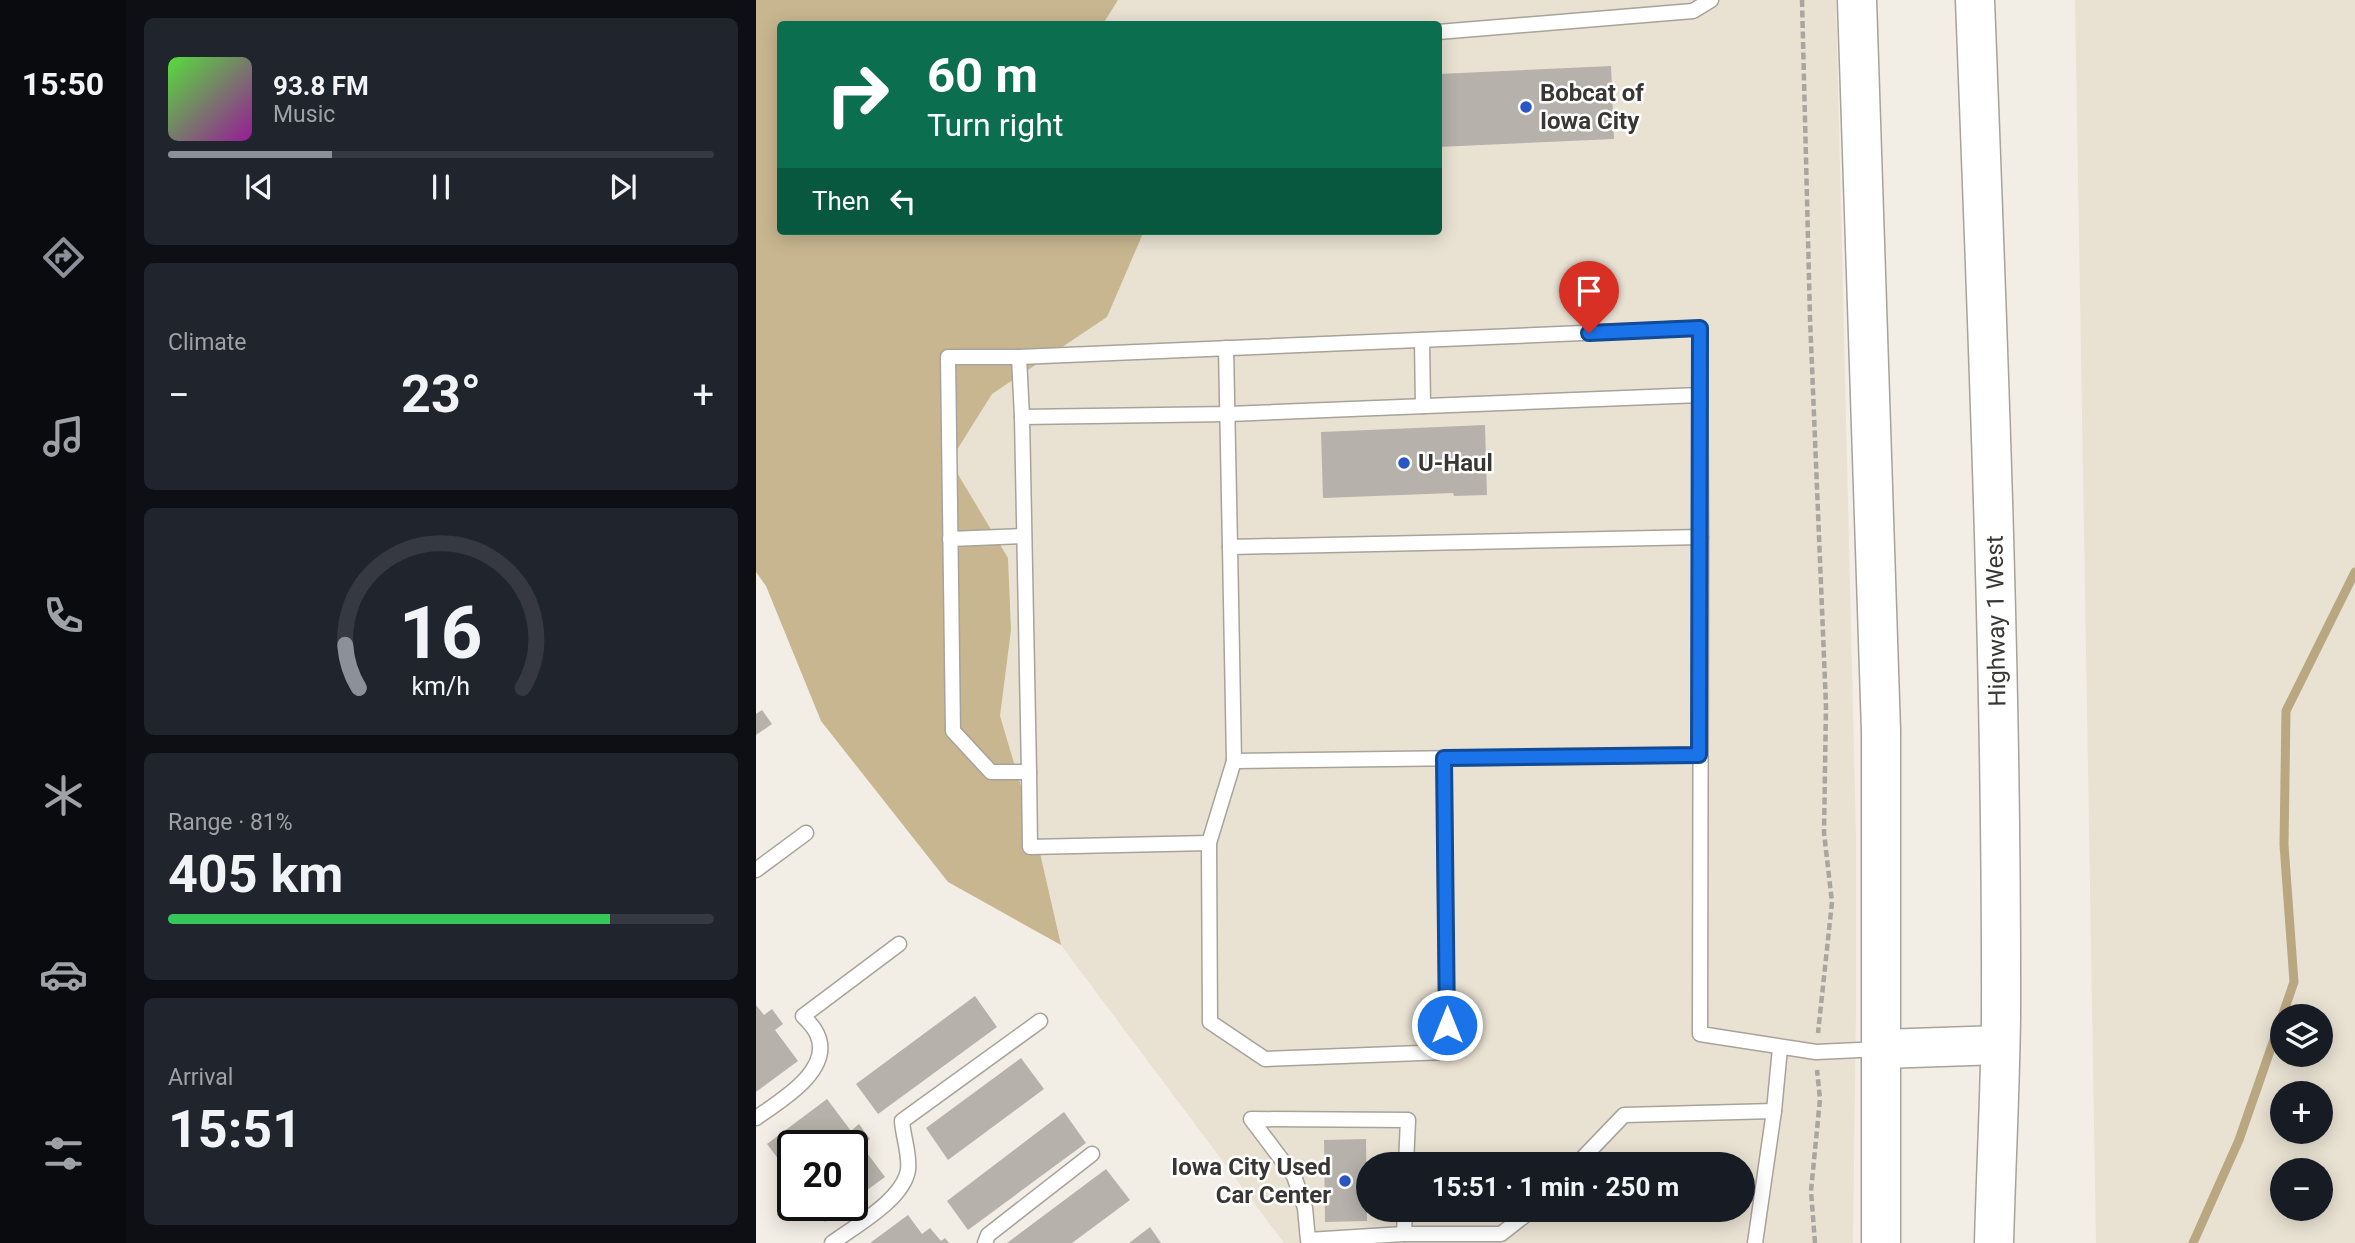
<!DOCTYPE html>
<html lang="en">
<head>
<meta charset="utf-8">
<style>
	:root { --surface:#171b24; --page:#20242c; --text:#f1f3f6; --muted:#9ea1a6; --line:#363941; --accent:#8c9099 }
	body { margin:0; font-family:Roboto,sans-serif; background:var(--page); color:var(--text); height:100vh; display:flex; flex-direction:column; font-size:26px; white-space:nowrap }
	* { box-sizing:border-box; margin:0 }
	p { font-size:23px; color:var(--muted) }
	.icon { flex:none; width:38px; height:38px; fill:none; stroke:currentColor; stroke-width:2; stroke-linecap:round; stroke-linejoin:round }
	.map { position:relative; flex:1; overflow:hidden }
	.panel { display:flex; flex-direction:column; gap:18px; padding:18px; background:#0d0f14; width:630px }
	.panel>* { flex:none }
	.guide { position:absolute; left:21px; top:21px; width:665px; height:214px; border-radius:7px; box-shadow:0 4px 18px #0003; background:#0b6e4f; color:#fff; overflow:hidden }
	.tools { position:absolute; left:1514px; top:1004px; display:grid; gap:14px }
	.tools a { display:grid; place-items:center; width:63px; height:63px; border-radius:50%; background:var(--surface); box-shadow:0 4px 18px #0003; font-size:35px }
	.speed { position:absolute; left:21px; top:1130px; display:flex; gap:14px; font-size:35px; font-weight:700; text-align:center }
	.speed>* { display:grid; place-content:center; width:91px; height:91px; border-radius:50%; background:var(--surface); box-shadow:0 4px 18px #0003; line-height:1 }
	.speed .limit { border:4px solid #111; border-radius:10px; background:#fff; color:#111 }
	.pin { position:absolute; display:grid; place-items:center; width:60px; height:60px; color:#fff; margin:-72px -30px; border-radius:50% 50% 50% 0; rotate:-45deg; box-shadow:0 0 7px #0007 }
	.pin .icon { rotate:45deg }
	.me { position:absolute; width:77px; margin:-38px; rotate:0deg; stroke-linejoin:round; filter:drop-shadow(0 0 5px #0008) }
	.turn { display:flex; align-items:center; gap:24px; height:147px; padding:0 35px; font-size:32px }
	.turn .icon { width:91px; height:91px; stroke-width:2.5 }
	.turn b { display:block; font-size:49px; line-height:60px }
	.then { display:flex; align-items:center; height:66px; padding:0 35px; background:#0003; gap:14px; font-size:26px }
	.big { font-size:52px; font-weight:700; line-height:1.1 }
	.panel .tile { flex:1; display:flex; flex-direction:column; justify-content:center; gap:10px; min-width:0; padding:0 24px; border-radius:10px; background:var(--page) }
	.panel .dial { align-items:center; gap:0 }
	.dial svg { height:182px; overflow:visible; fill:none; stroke:var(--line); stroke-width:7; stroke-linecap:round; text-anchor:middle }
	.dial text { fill:var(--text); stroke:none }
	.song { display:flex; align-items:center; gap:21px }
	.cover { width:84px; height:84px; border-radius:10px; background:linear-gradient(135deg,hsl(110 70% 55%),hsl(300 70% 35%)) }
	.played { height:7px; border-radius:4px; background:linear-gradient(90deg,var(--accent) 30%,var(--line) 30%) }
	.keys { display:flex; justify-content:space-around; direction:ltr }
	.heat { display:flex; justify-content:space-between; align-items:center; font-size:38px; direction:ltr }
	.charge { height:10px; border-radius:5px; background:linear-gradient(90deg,#34c759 81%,var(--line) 0) }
	.trip { position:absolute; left:600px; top:1152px; width:399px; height:70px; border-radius:35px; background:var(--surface); box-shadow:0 4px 18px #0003; font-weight:700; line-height:70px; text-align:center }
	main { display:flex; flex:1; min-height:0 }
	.tab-bar { display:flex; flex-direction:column; width:126px; justify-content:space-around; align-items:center; background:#090b0e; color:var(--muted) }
	.tab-bar .icon { width:49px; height:49px }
	.tab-bar .current { color:var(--accent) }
	.tab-bar b { font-size:32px; color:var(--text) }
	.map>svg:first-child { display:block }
	.built { fill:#e9e2d3; fill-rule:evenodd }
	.forest { fill:#c8b690 }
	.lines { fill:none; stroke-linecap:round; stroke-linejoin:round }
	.stream { stroke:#b9a782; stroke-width:9 }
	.building { fill:#b6b2ab }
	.lane-casing { stroke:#a7a39b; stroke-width:17 }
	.primary-casing { stroke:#a7a39b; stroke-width:41 }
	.path { stroke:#a9a6a0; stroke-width:4.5; stroke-dasharray:7 3.5; stroke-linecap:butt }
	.lane { stroke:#fff; stroke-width:14 }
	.primary { stroke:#fff; stroke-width:38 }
	.route-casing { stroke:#114b97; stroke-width:18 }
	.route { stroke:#1a73e8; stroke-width:12 }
	.poi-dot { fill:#2b56c5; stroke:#fff; stroke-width:2.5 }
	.labels { text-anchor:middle; stroke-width:5; stroke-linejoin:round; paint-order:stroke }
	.poi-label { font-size:24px; font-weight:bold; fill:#393734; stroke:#fff; text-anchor:start }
	.street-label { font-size:24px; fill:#393734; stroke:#fff }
</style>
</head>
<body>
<main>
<nav class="tab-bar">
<b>15:50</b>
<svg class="icon current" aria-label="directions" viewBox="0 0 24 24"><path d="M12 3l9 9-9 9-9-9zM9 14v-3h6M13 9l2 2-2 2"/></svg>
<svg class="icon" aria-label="music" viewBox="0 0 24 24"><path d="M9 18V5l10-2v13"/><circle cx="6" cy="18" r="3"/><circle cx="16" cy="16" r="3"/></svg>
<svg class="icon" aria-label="phone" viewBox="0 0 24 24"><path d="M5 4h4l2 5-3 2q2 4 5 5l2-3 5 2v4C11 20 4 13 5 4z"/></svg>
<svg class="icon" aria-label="climate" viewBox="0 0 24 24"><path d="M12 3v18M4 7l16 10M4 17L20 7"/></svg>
<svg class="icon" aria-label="car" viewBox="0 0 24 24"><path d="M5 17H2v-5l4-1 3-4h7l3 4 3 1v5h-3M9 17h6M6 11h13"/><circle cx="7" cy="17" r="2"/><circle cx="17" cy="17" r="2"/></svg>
<svg class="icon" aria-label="filters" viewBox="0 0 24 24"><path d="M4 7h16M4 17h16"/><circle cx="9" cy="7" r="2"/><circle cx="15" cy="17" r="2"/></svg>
</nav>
<section class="panel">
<div class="tile">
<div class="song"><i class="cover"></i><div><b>93.8 FM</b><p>Music</p></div></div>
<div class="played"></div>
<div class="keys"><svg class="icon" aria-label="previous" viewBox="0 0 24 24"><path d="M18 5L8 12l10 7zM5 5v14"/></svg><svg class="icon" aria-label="pause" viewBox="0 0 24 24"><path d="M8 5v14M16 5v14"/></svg><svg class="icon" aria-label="next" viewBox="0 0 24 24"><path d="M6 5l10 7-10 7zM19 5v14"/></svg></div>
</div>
<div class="tile"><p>Climate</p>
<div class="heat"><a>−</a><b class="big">23°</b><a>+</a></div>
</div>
<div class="tile dial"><svg viewBox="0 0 100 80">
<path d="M14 69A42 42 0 1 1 86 69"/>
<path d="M14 69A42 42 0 0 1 8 50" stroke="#8c9099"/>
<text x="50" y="56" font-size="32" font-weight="700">16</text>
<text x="50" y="72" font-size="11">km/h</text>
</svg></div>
<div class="tile"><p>Range · 81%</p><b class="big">405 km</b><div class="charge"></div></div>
<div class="tile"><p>Arrival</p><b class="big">15:51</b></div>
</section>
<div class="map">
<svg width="1599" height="1243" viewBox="0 0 1599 1243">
	<rect width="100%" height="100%" fill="#f2eee6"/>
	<!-- built -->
	<g class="built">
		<path d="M0,0H1080L1100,835V1009L1097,1243H528L0,538ZM24,24H682V231H24ZM612,1164H987V1209H612Z"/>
		<path d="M1319,0H1599V1243H1340ZM1526,1017H1564V1055H1526ZM1526,1094H1564V1132H1526ZM1526,1171H1564V1209H1526Z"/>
	</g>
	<!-- forest -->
	<path class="forest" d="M0,0H362L347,24H24V231H388L351,317L236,394L194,461L252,558L255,630L244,716L281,840L305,945L192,882L65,721L10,586L0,572Z"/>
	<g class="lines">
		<!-- stream -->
		<path class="stream" d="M1437,1243L1483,1140L1538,982L1528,845L1530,711L1599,572"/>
	</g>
	<!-- building -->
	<g class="building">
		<path d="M855,66L858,139L682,147V74Z"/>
		<path d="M729,425L731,495L698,496L697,493L567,498L565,432Z"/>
		<path d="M6,710L16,724L0,735V714Z"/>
		<path d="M219,996L241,1027L122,1114L100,1084Z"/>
		<path d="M0,1005L8,1015L16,1009L27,1024L19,1030L42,1061L0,1092Z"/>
		<path d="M265,1058L288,1089L192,1160L170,1128Z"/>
		<path d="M71,1099L95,1131L103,1124L114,1139L105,1145L129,1177L96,1201V1146H37V1197L33,1200L22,1185L27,1181L25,1179L33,1173L11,1144Z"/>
		<path d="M308,1112L330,1143L212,1230L191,1201Z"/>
		<path d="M610,1139L611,1221L569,1222L568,1140Z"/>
		<path d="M350,1169L374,1200L316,1243H251Z"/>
		<path d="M57,1206H90L69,1222Z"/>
		<path d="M152,1215L166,1234L174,1228L185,1241L189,1238L193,1243H114Z"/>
		<path d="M394,1227L405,1243H373Z"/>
	</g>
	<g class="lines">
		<!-- lane casing -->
		<g class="lane-casing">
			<g id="lane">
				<path d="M682,32L937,11L955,0"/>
				<path d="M666,340L667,406"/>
				<path d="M470,348L474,547L945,537L944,1034L1060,1052L1125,1049"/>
				<path d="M263,357L266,417"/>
				<path d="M944,395L473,414L266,417L273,772H235L197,731L192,357H263L944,328L945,537"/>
				<path d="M194,539L268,536"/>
				<path d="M474,547L478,761L453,843L454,1022L509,1059L691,1052L688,758"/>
				<path d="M478,761L943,755"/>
				<path d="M273,772L274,847L453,843"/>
				<path d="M0,870L50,833"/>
				<path d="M0,1118C24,1101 78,1070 61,1034C58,1027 52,1021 47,1016L143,944"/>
				<path d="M650,1164L652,1120L495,1119L538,1176L549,1208L552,1240L648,1234H745L777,1209"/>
				<path d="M821,1164L868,1115L1018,1111"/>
				<path d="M648,1234L649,1209"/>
				<path d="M76,1243C99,1226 147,1200 152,1170C154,1154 147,1137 146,1121L284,1021"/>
				<path d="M229,1243L232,1235L336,1154"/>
				<path d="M999,1243L1018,1111L1024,1048"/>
			</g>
		</g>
		<!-- primary casing -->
		<g class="primary-casing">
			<g id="primary">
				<path d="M1101,0L1125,731V1243"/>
				<path d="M1219,0C1232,339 1246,679 1245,1018C1244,1093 1240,1168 1238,1243"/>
				<path d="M1126,1049L1244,1045"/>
			</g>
		</g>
		<!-- path -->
		<g class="path">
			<path d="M1046,0L1054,318L1070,706L1068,833L1076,902L1062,1033"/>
			<path d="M1059,1243L1055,1191L1064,1099L1061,1070"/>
		</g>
		<!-- lane -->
		<use href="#lane" class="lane"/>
		<!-- primary -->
		<use href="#primary" class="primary"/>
	</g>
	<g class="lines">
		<!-- route casing -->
		<g class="route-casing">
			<path id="route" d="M691,1025L688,758L943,755L944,328L833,333"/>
		</g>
		<!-- route -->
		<use href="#route" class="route"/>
	</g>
	<!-- markers -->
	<g class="poi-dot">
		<circle cx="770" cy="107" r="7"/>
		<circle cx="648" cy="463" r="7"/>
		<circle cx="589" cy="1181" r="7"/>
	</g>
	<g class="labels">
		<!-- poi labels -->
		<g class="poi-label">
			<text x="784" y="101">Bobcat of<tspan x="784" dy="28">Iowa City</tspan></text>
			<text x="662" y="471">U-Haul</text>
			<text x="575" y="1175" text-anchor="end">Iowa City Used<tspan x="575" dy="28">Car Center</tspan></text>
		</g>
		<!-- street labels -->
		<g class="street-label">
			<text transform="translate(1240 621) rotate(-91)" y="8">Highway 1 West</text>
		</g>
	</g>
</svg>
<div class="tools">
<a><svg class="icon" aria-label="layers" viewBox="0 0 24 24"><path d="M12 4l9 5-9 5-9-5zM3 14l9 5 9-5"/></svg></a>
<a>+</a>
<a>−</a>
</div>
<div class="speed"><div class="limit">20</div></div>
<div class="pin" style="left:833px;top:333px;background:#d93025"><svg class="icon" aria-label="arrive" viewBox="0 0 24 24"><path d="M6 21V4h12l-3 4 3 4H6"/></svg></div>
<svg class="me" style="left:691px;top:1025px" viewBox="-20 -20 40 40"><circle r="17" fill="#1a73e8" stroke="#fff" stroke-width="3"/><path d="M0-11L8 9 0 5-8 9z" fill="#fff"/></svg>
<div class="trip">15:51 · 1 min · 250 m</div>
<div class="guide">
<div class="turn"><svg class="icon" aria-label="right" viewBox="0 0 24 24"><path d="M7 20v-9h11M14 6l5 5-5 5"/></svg><div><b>60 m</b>Turn right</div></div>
<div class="then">Then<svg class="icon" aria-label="left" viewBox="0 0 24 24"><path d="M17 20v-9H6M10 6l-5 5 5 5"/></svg></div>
</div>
</div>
</main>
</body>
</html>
